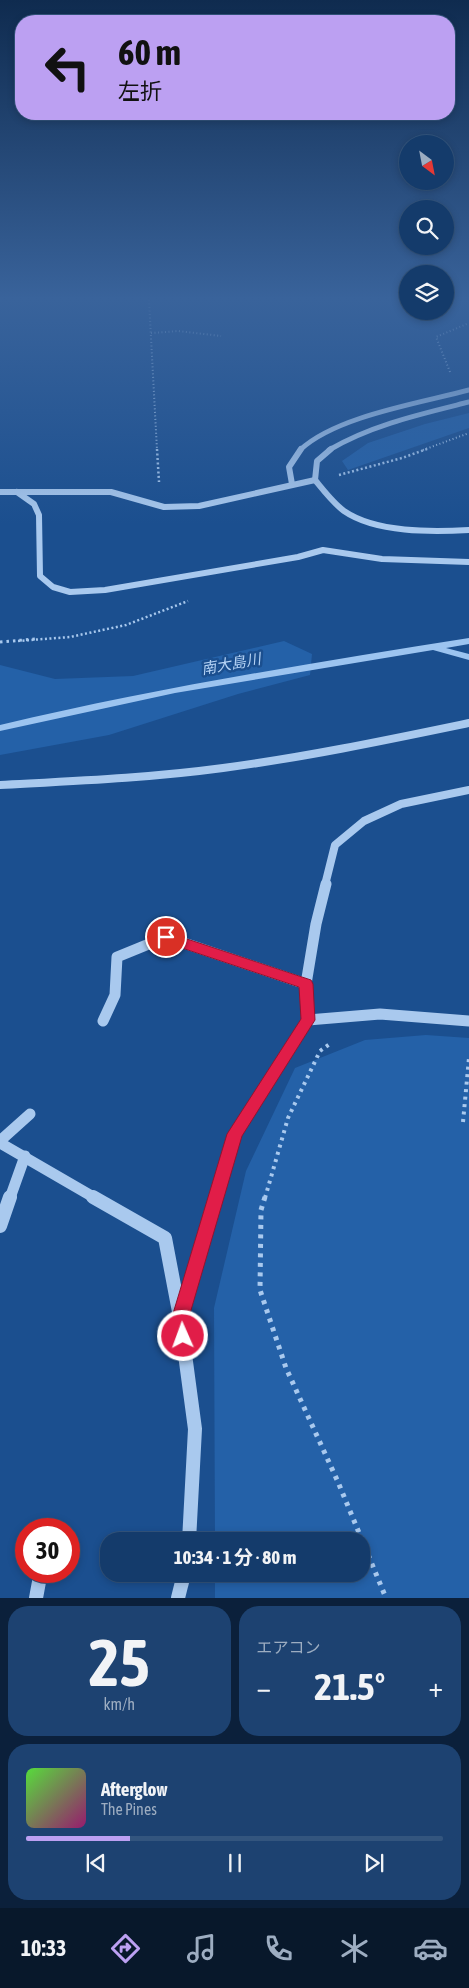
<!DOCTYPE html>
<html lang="ja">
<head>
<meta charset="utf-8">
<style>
	:root { --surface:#143b6b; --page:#1d4271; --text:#f1f3f6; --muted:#9dadc1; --line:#33557e; --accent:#bca0f2 }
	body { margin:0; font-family:"Asap Condensed","Noto Sans JP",sans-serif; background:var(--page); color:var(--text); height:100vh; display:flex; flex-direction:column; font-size:19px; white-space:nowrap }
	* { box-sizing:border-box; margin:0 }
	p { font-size:16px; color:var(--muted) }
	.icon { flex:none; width:28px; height:28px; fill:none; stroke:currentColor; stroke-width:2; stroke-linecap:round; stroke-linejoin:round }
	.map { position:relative; height:1598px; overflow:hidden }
	.details { display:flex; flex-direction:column; gap:8px; padding:8px; background:#0b203b; flex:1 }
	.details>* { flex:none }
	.guide { position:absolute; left:15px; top:15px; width:440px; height:105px; border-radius:20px; box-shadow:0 2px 8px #0003,0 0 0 1px var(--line); background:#bca0f2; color:#111; overflow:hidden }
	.needle { width:32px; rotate:148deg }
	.fabs { position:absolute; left:399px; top:135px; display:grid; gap:10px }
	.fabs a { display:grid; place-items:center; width:55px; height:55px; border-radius:50%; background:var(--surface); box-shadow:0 2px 8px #0003,0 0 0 1px var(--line); font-size:25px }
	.speed { position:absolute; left:15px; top:1518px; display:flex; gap:10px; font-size:25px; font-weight:700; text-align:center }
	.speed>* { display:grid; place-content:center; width:65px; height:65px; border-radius:50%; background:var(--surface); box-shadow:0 2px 8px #0003,0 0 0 1px var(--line); line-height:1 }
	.speed .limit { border:8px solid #d22; background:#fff; color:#111 }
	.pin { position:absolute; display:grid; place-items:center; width:42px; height:42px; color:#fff; margin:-21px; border:2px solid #fff; border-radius:50%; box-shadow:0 1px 5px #0007 }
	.me { position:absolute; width:55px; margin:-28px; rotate:358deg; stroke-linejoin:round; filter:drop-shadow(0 0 4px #0008) }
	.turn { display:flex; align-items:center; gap:18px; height:105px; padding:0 20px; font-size:22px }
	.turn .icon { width:65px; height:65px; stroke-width:2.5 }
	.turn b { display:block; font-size:35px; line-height:42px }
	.big { font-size:38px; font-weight:700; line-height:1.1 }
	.details .tile { flex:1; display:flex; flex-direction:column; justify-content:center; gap:8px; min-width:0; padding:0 18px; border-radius:20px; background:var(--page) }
	.details .dial { align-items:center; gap:0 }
	.dial b { font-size:65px; line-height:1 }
	.song { display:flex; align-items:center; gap:15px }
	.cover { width:60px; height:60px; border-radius:8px; background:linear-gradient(135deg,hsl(110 70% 55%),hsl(320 70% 35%)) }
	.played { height:5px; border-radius:2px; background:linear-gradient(90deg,var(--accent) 25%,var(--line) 25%) }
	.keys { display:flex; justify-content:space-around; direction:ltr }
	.heat { display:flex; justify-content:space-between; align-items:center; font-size:28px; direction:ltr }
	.details .tiles { flex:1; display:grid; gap:8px; grid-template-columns:1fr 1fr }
	.tile:last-child { grid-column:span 2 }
	.trip { position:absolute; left:100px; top:1532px; width:270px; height:50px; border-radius:20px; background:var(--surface); box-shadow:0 2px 8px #0003,0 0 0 1px var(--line); font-weight:700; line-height:50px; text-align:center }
	.tab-bar { display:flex; height:80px; justify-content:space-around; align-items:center; background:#08182b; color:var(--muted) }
	.tab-bar .icon { width:35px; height:35px }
	.tab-bar .on { color:var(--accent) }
	.tab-bar b { font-size:22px; color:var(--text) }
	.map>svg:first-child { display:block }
	.green { fill:#2461a8 }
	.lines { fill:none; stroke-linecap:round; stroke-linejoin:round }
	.stream { fill:#9cc4f0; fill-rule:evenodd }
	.path-far4 { stroke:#a9c9ee; stroke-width:2; stroke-dasharray:1 2.5; stroke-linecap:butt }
	.path-far3 { stroke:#a9c9ee; stroke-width:2.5; stroke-dasharray:2 2.5; stroke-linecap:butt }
	.path-far2 { stroke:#a9c9ee; stroke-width:3; stroke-dasharray:2.5 4; stroke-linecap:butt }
	.path-far1 { stroke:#a9c9ee; stroke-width:4; stroke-dasharray:3 4.5; stroke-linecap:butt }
	.path { stroke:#a9c9ee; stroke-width:5; stroke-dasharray:4 5.5; stroke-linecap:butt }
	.minor-far4 { stroke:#a9c9ee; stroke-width:5 }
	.minor-far3 { stroke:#a9c9ee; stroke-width:6 }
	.minor-far2 { stroke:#a9c9ee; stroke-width:8 }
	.minor-far1 { stroke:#a9c9ee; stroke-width:11 }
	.minor { stroke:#a9c9ee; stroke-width:14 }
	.route { fill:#e11d48; stroke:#92132f }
	.labels { text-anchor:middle; stroke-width:5; stroke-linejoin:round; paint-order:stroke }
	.water-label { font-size:15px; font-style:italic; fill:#b5d3f5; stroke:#1b4f8f }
</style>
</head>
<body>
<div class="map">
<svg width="469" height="1598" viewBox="0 0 469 1598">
	<rect width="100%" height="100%" fill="#1b4f8f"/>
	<!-- green -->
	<g class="green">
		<path d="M469,413V428L348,470L342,461L368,443L425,424Z"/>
		<path d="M284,641L312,654L310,675L238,694L109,735L0,755V665L55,679L133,676Z"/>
		<path d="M426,1035L469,1038V1598H215V1574H361V1541H215L214,1308L246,1171L295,1068L365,1040Z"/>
	</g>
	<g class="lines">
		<!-- stream -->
		<path class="stream" d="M469,638V644L446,648L469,654V660L433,650L175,693L0,731V725C155,688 312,663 469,638Z"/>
		<!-- path-far4 -->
		<g class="path-far4">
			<path d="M149,300L157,450"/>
			<path d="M151,333L178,331L221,336"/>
			<path d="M450,372L436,337L469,323"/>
			<path d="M423,450L469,433"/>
		</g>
		<!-- path-far3 -->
		<g class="path-far3">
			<path d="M157,449L159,482"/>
			<path d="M339,475L402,458L427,449"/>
			<path d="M18,641L70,637L126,625L188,601"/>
		</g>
		<!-- path-far2 -->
		<path class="path-far2" d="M0,642L35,639"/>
		<!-- path-far1 -->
		<g class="path-far1">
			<path d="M463,1122L469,1058"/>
			<path d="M265,1198L288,1118L320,1051L331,1043"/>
		</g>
		<!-- path -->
		<path class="path" d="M265,1197L261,1210L260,1290L286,1368L338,1482L386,1598"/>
		<!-- minor-far4 -->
		<g class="minor-far4">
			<path d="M300,450C336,416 421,403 469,390"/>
			<path d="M329,450C371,425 421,414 469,402"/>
		</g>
		<!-- minor-far3 -->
		<g class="minor-far3">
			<path d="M331,449L317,461L315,480C324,491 333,503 344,511C376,533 432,532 469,530"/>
			<path d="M292,484L289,467L301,449"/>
			<path d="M0,492H111L164,507L199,506L315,480"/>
			<path d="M17,492L34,504L39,515L40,576L53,587L70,592L105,590L298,557L323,550L382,559L469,562"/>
		</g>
		<!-- minor-far2 -->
		<g class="minor-far2">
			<path d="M0,785C74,781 149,778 223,768C306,757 387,740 469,723"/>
			<path d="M325,885L335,845L364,821L401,804L469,790"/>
		</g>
		<!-- minor-far1 -->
		<g class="minor-far1">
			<path d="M308,1020L380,1014L469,1021"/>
			<path d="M103,1021L115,995L117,957L166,937L306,984"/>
			<path d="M0,1141L30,1114"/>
			<path d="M0,1143L95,1198"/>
			<path d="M10,1198L25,1156"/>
			<path d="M216,1198L235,1134L308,1020L306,984L316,924L326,884"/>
		</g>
		<!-- minor -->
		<g class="minor">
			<path d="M93,1197L165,1238L180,1317L195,1429L189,1541"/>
			<path d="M0,1226L10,1197"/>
			<path d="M180,1317L216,1197"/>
			<path d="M36,1598L41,1571"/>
			<path d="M178,1598L184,1574"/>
		</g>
	</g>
	<!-- sky -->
	<linearGradient id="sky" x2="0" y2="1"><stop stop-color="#0f2b4f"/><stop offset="0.57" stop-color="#39639b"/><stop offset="1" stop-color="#39639b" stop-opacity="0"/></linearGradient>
	<rect width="469" height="524" fill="url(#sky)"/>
	<!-- route -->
	<path class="route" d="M166,932L311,980L313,984L315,1020L242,1136L189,1317L191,1336L189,1342L183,1345L177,1342L172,1317L227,1134L301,1019L299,987L161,941L160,937L161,934Z"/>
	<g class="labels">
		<!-- water labels -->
		<g class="water-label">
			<text transform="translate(231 664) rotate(-10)" y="5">南大島川</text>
		</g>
	</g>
</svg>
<div class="fabs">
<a><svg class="needle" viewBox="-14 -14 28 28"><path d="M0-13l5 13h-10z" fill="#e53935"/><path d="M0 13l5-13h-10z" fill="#9dadc1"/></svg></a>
<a><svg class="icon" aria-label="search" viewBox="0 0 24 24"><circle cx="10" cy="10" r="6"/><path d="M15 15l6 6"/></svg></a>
<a><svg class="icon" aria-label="layers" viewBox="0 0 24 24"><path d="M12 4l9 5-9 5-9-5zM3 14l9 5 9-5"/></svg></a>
</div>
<div class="speed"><div class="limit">30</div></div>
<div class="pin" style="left:166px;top:937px;background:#d93025"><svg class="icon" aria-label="arrive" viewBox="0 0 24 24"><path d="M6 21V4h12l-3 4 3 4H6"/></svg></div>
<svg class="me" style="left:183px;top:1336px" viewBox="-20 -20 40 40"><circle r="17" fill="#e11d48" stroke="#fff" stroke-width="3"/><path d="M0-11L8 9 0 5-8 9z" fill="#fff"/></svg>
<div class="trip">10:34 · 1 分 · 80 m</div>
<div class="guide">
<div class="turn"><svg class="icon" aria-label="left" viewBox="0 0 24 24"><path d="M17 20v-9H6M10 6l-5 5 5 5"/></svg><div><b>60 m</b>左折</div></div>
</div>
</div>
<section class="details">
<div class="tiles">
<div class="tile dial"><b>25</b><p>km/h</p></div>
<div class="tile"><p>エアコン</p>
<div class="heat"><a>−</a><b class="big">21.5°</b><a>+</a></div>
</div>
<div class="tile">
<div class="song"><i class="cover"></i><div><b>Afterglow</b><p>The Pines</p></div></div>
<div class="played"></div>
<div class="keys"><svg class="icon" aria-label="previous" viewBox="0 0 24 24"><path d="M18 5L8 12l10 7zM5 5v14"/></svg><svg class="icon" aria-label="pause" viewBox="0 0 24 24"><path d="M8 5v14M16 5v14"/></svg><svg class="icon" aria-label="next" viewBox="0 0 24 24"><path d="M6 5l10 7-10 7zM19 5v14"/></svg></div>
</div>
</div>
</section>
<nav class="tab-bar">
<b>10:33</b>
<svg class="icon on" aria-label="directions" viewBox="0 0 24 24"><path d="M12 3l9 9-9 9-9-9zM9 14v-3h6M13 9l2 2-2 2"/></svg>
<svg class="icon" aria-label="music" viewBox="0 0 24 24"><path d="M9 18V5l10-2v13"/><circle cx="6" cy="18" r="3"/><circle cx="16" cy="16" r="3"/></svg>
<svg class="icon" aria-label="phone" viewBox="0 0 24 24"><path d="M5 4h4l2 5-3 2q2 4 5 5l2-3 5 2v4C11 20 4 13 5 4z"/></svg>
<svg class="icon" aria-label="climate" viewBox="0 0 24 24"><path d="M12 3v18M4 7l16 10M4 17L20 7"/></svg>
<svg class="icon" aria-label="car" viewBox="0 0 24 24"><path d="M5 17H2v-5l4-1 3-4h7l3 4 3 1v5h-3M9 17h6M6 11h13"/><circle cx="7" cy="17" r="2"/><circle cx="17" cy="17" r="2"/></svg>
</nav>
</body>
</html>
